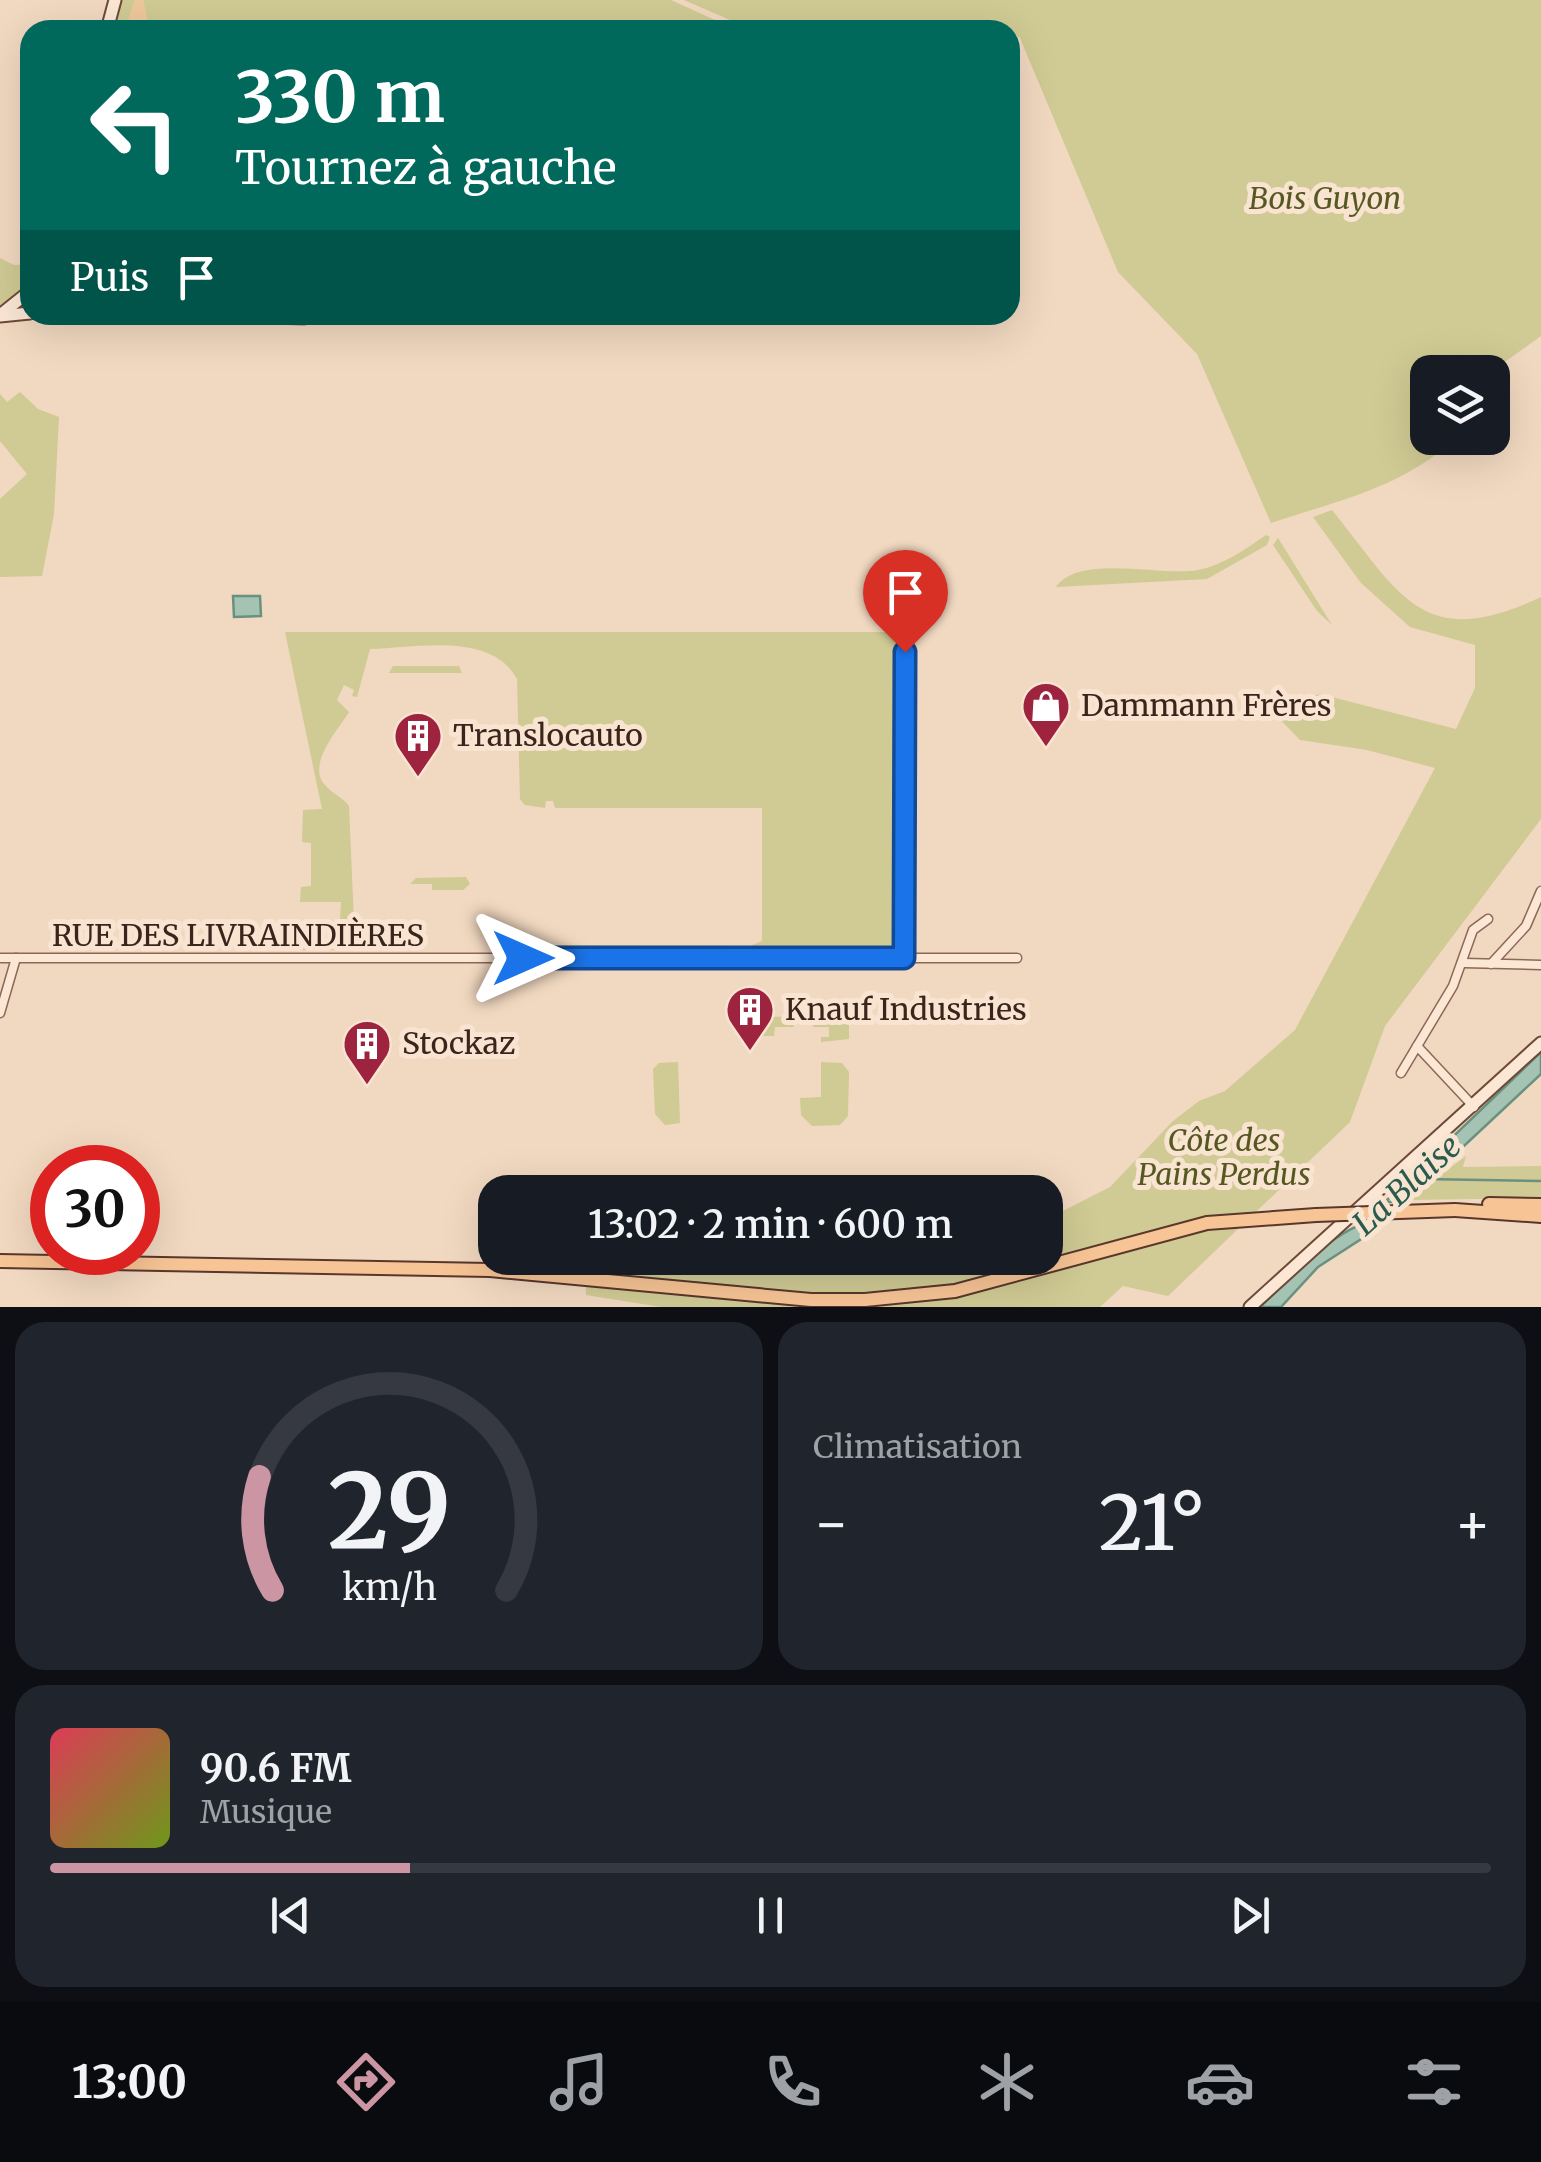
<!DOCTYPE html>
<html lang="fr">
<head>
<meta charset="utf-8">
<style>
	:root { --surface:#171b24; --page:#20242c; --text:#f1f3f6; --muted:#9ea1a6; --line:#363941; --accent:#cc95a3 }
	body { margin:0; font-family:Merriweather,serif; background:var(--page); color:var(--text); height:100vh; display:flex; flex-direction:column; font-size:38px; white-space:nowrap }
	* { box-sizing:border-box; margin:0 }
	p { font-size:32px; color:var(--muted) }
	.icon { flex:none; width:55px; height:55px; fill:none; stroke:currentColor; stroke-width:2; stroke-linecap:round; stroke-linejoin:round }
	.map { position:relative; height:1307px; overflow:hidden }
	.drawer { display:flex; flex-direction:column; gap:15px; padding:15px; background:#0d0f14; flex:1 }
	.drawer>* { flex:none }
	.top-card { position:absolute; left:20px; top:20px; width:1000px; height:305px; border-radius:30px; box-shadow:0 10px 40px #0002; background:#00695c; color:#fff; overflow:hidden }
	.tools { position:absolute; left:1410px; top:355px; display:grid; gap:20px }
	.tools a { display:grid; place-items:center; width:100px; height:100px; border-radius:20px; background:var(--surface); box-shadow:0 10px 40px #0002; font-size:50px }
	.speed { position:absolute; left:30px; top:1145px; display:flex; gap:20px; font-size:50px; font-weight:700; text-align:center }
	.speed>* { display:grid; place-content:center; width:130px; height:130px; border-radius:50%; background:var(--surface); box-shadow:0 10px 40px #0002; line-height:1 }
	.speed .limit { border:15px solid #d22; background:#fff; color:#111 }
	.pin { position:absolute; display:grid; place-items:center; width:85px; height:85px; color:#fff; margin:-102px -42px; border-radius:50% 50% 50% 0; rotate:-45deg; box-shadow:0 0 10px #0007 }
	.pin .icon { rotate:45deg }
	.me { position:absolute; width:110px; margin:-55px; rotate:90deg; stroke-linejoin:round; filter:drop-shadow(0 0 8px #0008) }
	.turn { display:flex; align-items:center; gap:35px; height:210px; padding:0 50px; font-size:45px }
	.turn .icon { width:130px; height:130px; stroke-width:2.5 }
	.turn b { display:block; font-size:70px; line-height:85px }
	.then { display:flex; align-items:center; height:95px; padding:0 50px; background:#0003; gap:20px; font-size:38px }
	.big { font-size:75px; font-weight:600; line-height:1.1 }
	.drawer .tile { flex:1; display:flex; flex-direction:column; justify-content:center; gap:15px; min-width:0; padding:0 35px; border-radius:30px; background:var(--page) }
	.drawer .dial { align-items:center; gap:0 }
	.dial svg { height:260px; overflow:visible; fill:none; stroke:var(--line); stroke-width:7; stroke-linecap:round; text-anchor:middle }
	.dial text { fill:var(--text); stroke:none }
	.song { display:flex; align-items:center; gap:30px }
	.cover { width:120px; height:120px; border-radius:15px; background:linear-gradient(135deg,hsl(350 70% 55%),hsl(80 70% 35%)) }
	.played { height:10px; border-radius:5px; background:linear-gradient(90deg,var(--accent) 25%,var(--line) 25%) }
	.keys { display:flex; justify-content:space-around; direction:ltr }
	.heat { display:flex; justify-content:space-between; align-items:center; font-size:55px; direction:ltr }
	.drawer .tiles { flex:1; display:grid; gap:15px; grid-template-columns:1fr 1fr }
	.tile:last-child { grid-column:span 2 }
	.trip { position:absolute; left:478px; top:1175px; width:585px; height:100px; border-radius:30px; background:var(--surface); box-shadow:0 10px 40px #0002; font-weight:600; line-height:100px; text-align:center }
	.tab-bar { display:flex; height:160px; justify-content:space-around; align-items:center; background:#090b0e; color:var(--muted) }
	.tab-bar .icon { width:70px; height:70px }
	.tab-bar .selected { color:var(--accent) }
	.tab-bar b { font-size:45px; color:var(--text) }
	.map>svg:first-child { display:block }
	.green { fill:#d0ca94 }
	.sand { fill:#efc79c }
	.water { fill:#a4c3b3; stroke:#6a917f; stroke-width:2.5 }
	.lines { fill:none; stroke-linecap:round; stroke-linejoin:round }
	.stream { stroke:#6a917f; stroke-width:2.5 }
	.street-casing { stroke:#8b6857; stroke-width:11 }
	.secondary-casing { stroke:#6d493a; stroke-width:15 }
	.primary-casing { stroke:#59372c; stroke-width:16 }
	.street { stroke:#fbe7d4; stroke-width:8 }
	.secondary { stroke:#fbe7d4; stroke-width:11 }
	.primary { stroke:#f7c495; stroke-width:12 }
	.primary-bridge-casing { stroke:#59372c; stroke-width:16; stroke-linecap:butt }
	.primary-bridge { stroke:#f7c495; stroke-width:12 }
	.route-casing { stroke:#114b97; stroke-width:25 }
	.route { stroke:#1a73e8; stroke-width:18 }
	.labels { text-anchor:middle; stroke-width:10; stroke-linejoin:round; paint-order:stroke }
	.park-label { font-size:30px; font-style:italic; fill:#565821; stroke:#f8e4d1 }
	.poi-label { font-size:30px; fill:#3a241c; stroke:#f8e4d1; text-anchor:start }
	.street-label { font-size:30px; fill:#3a241c; stroke:#f8e4d1 }
	.water-label { font-size:32px; font-style:italic; fill:#2a5b4d; stroke:#f8e4d1 }
</style>
</head>
<body>
<div class="map">
<svg width="1541" height="1307" viewBox="0 0 1541 1307">
	<rect width="100%" height="100%" fill="#f1d8c0"/>
	<!-- green -->
	<g class="green">
		<path d="M119,0H135L125,30H111Z"/>
		<path d="M143,0H671L737,30H149Z"/>
		<path d="M684,0H1541V336L1499,366L1493,377L1492,372H1428V438H1457C1398,489 1343,499 1271,523L1197,354L1118,272L1020,38L993,20L874,30H753Z"/>
		<path d="M0,258L14,265L30,264V287L0,305Z"/>
		<path d="M20,392L38,409L59,417L54,514L42,576L0,577V499L27,474L0,441V394L7,402Z"/>
		<path d="M1332,510C1401,595 1422,653 1541,597V819L1385,1026L1350,1122L1168,1296L1123,1286L1100,1307H661L586,1295L585,1258L727,1265L889,1258H1045V1220L1110,1187L1173,1121L1199,1101L1225,1091L1295,1030L1435,768L1367,750L1300,740L1269,708L1320,694L1456,729L1475,688V645L1410,627L1361,583L1313,517Z"/>
		<path d="M1266,535L1270,537L1267,545L1207,579L1056,587C1079,553 1163,577 1198,570C1223,565 1246,549 1266,535Z"/>
		<path d="M1278,538L1332,625L1317,611L1273,545Z"/>
		<path d="M285,632H901L899,950L547,953L545,945L750,946L762,941V808H555L553,801H546L545,808L525,805L520,799L517,679C491,631 416,648 370,649L357,697L352,696L354,690L344,685L337,700L349,712C338,730 306,765 325,785C332,794 343,797 349,806L355,946L351,950H267L271,943L340,945V923L307,922L340,920L341,902H300L301,887L311,886V843L302,842L303,810L322,809Z"/>
		<path d="M393,666H459L462,673H389Z"/>
		<path d="M466,877L470,884L463,890H432V884H410L416,878Z"/>
		<path d="M789,1016L794,1027H775L774,1036H755L757,1018Z"/>
		<path d="M814,1016L843,1017L849,1025V1039L821,1042V1037H829V1027H813Z"/>
		<path d="M678,1062L680,1123L665,1125L655,1114L653,1069L659,1063Z"/>
		<path d="M821,1062L842,1063L849,1072L848,1116L840,1125L812,1126L801,1115L800,1098L821,1097Z"/>
		<path d="M1466,1156L1463,1167L1541,1166V1198L1406,1200Z"/>
	</g>
	<!-- sand -->
	<path class="sand" d="M135,0H143L149,30H125Z"/>
	<!-- water -->
	<g class="water">
		<path d="M233,596H260L261,616L234,617Z"/>
		<path d="M1541,1052V1074L1404,1202H1385Z"/>
		<path d="M1385,1217L1369,1234L1318,1267L1281,1307H1260C1295,1274 1334,1226 1385,1217Z"/>
	</g>
	<g class="lines">
		<!-- stream -->
		<path class="stream" d="M1424,1179L1541,1181"/>
		<!-- street casing -->
		<g class="street-casing">
			<g id="street">
				<path d="M136,315L304,320"/>
				<path d="M0,958H1017"/>
				<path d="M903,958L905,652"/>
				<path d="M1464,963L1541,965"/>
				<path d="M1491,964L1526,926L1541,891"/>
				<path d="M0,1013L16,958"/>
				<path d="M1417,1046L1474,1107"/>
				<path d="M1401,1073L1453,986L1473,930L1488,919"/>
			</g>
		</g>
		<!-- secondary casing -->
		<g class="secondary-casing">
			<g id="secondary">
				<path d="M107,30L115,0"/>
				<path d="M0,315L30,291"/>
				<path d="M0,316L30,313"/>
				<path d="M1250,1307L1541,1043"/>
			</g>
		</g>
		<!-- primary casing -->
		<g class="primary-casing">
			<g id="primary">
				<path d="M1489,1204L1541,1205"/>
				<path d="M1455,1210L1541,1216"/>
				<path d="M0,1261L490,1270L811,1300H865L955,1291L1207,1223L1316,1215"/>
			</g>
		</g>
		<!-- street -->
		<use href="#street" class="street"/>
		<!-- secondary -->
		<use href="#secondary" class="secondary"/>
		<!-- primary -->
		<use href="#primary" class="primary"/>
		<!-- primary-bridge casing -->
		<g class="primary-bridge-casing">
			<path id="primary-bridge" d="M1316,1215L1455,1210"/>
		</g>
		<!-- primary-bridge -->
		<use href="#primary-bridge" class="primary-bridge"/>
	</g>
	<g class="lines">
		<!-- route casing -->
		<g class="route-casing">
			<path id="route" d="M523,958H904L905,652"/>
		</g>
		<!-- route -->
		<use href="#route" class="route"/>
	</g>
	<!-- icons -->
	<defs>
		<g id="shop-pin" transform="scale(2.5)"><path d="M0 17L-7.5 6A9.5 9.5 0 1 1 7.5 6Z" fill="#9e233e" stroke="#f8e4d1"/><path d="M-5-2.5h2.3a2.7 3.5 0 0 1 5.4 0H5L5.5 6h-11ZM-1.5-2.5h3a1.5 2.3 0 0 0-3 0Z" fill="#fff"/></g>
		<g id="building-pin" transform="scale(2.5)"><path d="M0 17L-7.5 6A9.5 9.5 0 1 1 7.5 6Z" fill="#9e233e" stroke="#f8e4d1"/><path d="M-4-6H4V6H1V3H-1V6H-4ZM-2.5-4.3h1.7v1.8h-1.7ZM.8-4.3h1.7v1.8H.8ZM-2.5-1h1.7V.8h-1.7ZM.8-1h1.7V.8H.8Z" fill="#fff"/></g>
	</defs>
	<g fill-rule="evenodd">
		<use href="#shop-pin" x="1046" y="706"/>
		<use href="#building-pin" x="418" y="736"/>
		<use href="#building-pin" x="750" y="1010"/>
		<use href="#building-pin" x="367" y="1044"/>
	</g>
	<g class="labels">
		<!-- park labels -->
		<g class="park-label">
			<text x="1325" y="209">Bois Guyon</text>
			<text x="1224" y="1151">Côte des<tspan x="1224" dy="34">Pains Perdus</tspan></text>
		</g>
		<!-- poi labels -->
		<g class="poi-label">
			<text x="1081" y="716">Dammann Frères</text>
			<text x="453" y="746">Translocauto</text>
			<text x="785" y="1020">Knauf Industries</text>
			<text x="402" y="1054">Stockaz</text>
		</g>
		<!-- street labels -->
		<g class="street-label">
			<text x="238" y="946">RUE DES LIVRAINDIÈRES</text>
		</g>
		<!-- water labels -->
		<g class="water-label">
			<text transform="translate(1407 1185) rotate(-42)" y="11">La Blaise</text>
		</g>
	</g>
</svg>
<div class="tools">
<a><svg class="icon" aria-label="layers" viewBox="0 0 24 24"><path d="M12 4l9 5-9 5-9-5zM3 14l9 5 9-5"/></svg></a>
</div>
<div class="speed"><div class="limit">30</div></div>
<div class="pin" style="left:905px;top:652px;background:#d93025"><svg class="icon" aria-label="arrive" viewBox="0 0 24 24"><path d="M6 21V4h12l-3 4 3 4H6"/></svg></div>
<svg class="me" style="left:523px;top:958px" viewBox="-20 -20 40 40"><path d="M0-17L14 15 0 8-14 15z" fill="#1a73e8" stroke="#fff" stroke-width="4"/></svg>
<div class="trip">13:02 · 2 min · 600 m</div>
<div class="top-card">
<div class="turn"><svg class="icon" aria-label="left" viewBox="0 0 24 24"><path d="M17 20v-9H6M10 6l-5 5 5 5"/></svg><div><b>330 m</b>Tournez à gauche</div></div>
<div class="then">Puis<svg class="icon" aria-label="arrive" viewBox="0 0 24 24"><path d="M6 21V4h12l-3 4 3 4H6"/></svg></div>
</div>
</div>
<section class="drawer">
<div class="tiles">
<div class="tile dial"><svg viewBox="0 0 100 80">
<path d="M14 69A42 42 0 1 1 86 69"/>
<path d="M14 69A42 42 0 0 1 10 34" stroke="#cc95a3"/>
<text x="50" y="56" font-size="32" font-weight="700">29</text>
<text x="50" y="72" font-size="11">km/h</text>
</svg></div>
<div class="tile"><p>Climatisation</p>
<div class="heat"><a>−</a><b class="big">21°</b><a>+</a></div>
</div>
<div class="tile">
<div class="song"><i class="cover"></i><div><b>90.6 FM</b><p>Musique</p></div></div>
<div class="played"></div>
<div class="keys"><svg class="icon" aria-label="previous" viewBox="0 0 24 24"><path d="M18 5L8 12l10 7zM5 5v14"/></svg><svg class="icon" aria-label="pause" viewBox="0 0 24 24"><path d="M8 5v14M16 5v14"/></svg><svg class="icon" aria-label="next" viewBox="0 0 24 24"><path d="M6 5l10 7-10 7zM19 5v14"/></svg></div>
</div>
</div>
</section>
<nav class="tab-bar">
<b>13:00</b>
<svg class="icon selected" aria-label="directions" viewBox="0 0 24 24"><path d="M12 3l9 9-9 9-9-9zM9 14v-3h6M13 9l2 2-2 2"/></svg>
<svg class="icon" aria-label="music" viewBox="0 0 24 24"><path d="M9 18V5l10-2v13"/><circle cx="6" cy="18" r="3"/><circle cx="16" cy="16" r="3"/></svg>
<svg class="icon" aria-label="phone" viewBox="0 0 24 24"><path d="M5 4h4l2 5-3 2q2 4 5 5l2-3 5 2v4C11 20 4 13 5 4z"/></svg>
<svg class="icon" aria-label="climate" viewBox="0 0 24 24"><path d="M12 3v18M4 7l16 10M4 17L20 7"/></svg>
<svg class="icon" aria-label="car" viewBox="0 0 24 24"><path d="M5 17H2v-5l4-1 3-4h7l3 4 3 1v5h-3M9 17h6M6 11h13"/><circle cx="7" cy="17" r="2"/><circle cx="17" cy="17" r="2"/></svg>
<svg class="icon" aria-label="filters" viewBox="0 0 24 24"><path d="M4 7h16M4 17h16"/><circle cx="9" cy="7" r="2"/><circle cx="15" cy="17" r="2"/></svg>
</nav>
</body>
</html>
